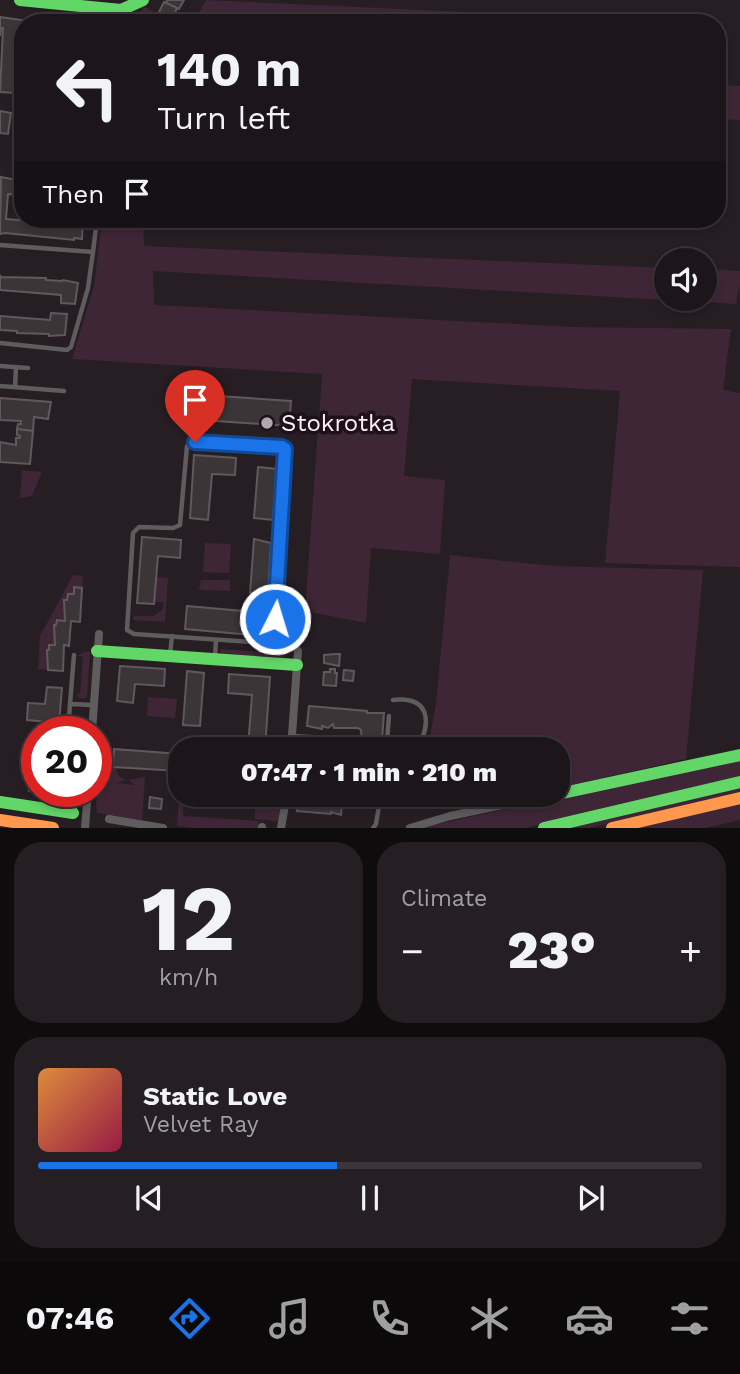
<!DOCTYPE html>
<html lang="en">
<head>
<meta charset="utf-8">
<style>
	:root { --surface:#1c161a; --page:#251f23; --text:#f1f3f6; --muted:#a09fa2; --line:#3a3539; --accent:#1a73e8 }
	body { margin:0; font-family:"Work Sans",sans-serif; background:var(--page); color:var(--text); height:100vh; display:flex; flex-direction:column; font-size:26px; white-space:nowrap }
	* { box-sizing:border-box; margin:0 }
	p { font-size:23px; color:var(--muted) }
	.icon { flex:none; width:38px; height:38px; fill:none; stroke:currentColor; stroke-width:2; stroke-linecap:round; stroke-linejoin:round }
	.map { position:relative; height:828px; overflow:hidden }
	.details { display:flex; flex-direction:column; gap:14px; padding:14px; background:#0f0c0e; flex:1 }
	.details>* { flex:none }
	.banner { position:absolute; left:14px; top:14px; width:712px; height:214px; border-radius:28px; box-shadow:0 4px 10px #0003,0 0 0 2px var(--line); background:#1c161a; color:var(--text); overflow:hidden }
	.buttons { position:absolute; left:654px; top:248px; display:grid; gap:14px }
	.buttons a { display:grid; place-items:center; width:63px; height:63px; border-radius:50%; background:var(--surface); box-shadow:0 4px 10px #0003,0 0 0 2px var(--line); font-size:35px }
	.speed { position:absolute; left:21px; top:716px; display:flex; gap:14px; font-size:35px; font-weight:700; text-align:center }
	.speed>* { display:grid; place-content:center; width:91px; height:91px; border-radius:50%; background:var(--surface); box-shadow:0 4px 10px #0003,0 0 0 2px var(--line); line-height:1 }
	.speed .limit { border:10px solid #d22; background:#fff; color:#111 }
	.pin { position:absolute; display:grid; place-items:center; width:60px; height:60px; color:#fff; margin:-72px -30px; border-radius:50% 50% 50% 0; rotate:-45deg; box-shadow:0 0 7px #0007 }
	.pin .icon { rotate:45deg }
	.me { position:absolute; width:77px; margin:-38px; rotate:5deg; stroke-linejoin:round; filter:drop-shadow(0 0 5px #0008) }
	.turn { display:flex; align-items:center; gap:24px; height:147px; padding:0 28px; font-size:32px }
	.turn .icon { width:91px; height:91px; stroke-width:2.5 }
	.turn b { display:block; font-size:49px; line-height:60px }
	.then { display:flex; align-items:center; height:66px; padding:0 28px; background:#0003; gap:14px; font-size:26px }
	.big { font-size:52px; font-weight:800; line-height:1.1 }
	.details .widget { flex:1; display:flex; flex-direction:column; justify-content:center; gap:10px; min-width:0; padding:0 24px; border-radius:28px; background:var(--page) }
	.details .dial { align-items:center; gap:0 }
	.dial b { font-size:91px; line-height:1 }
	.song { display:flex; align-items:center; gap:21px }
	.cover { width:84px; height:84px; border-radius:10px; background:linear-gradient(135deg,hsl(30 70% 55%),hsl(340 70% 35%)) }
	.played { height:7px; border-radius:4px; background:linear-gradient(90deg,var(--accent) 45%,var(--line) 45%) }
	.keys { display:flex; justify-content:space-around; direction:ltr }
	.heat { display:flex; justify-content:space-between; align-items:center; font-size:38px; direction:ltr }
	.details .tiles { flex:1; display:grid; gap:14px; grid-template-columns:1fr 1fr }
	.widget:last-child { grid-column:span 2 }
	.trip { position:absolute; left:168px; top:737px; width:402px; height:70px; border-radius:28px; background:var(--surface); box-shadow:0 4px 10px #0003,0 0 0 2px var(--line); font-weight:800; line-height:70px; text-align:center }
	.dock { display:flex; height:112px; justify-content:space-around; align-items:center; background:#0b090a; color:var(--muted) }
	.dock .icon { width:49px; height:49px }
	.dock .on { color:var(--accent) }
	.dock b { font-size:32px; color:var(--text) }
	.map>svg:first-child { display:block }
	.green { fill:#3f2636 }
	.building { fill:#3b3538; stroke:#60585d; stroke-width:2 }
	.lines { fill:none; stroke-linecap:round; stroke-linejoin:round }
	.lane { stroke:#5f5c5e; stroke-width:4.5 }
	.street { stroke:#5f5c5e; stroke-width:8 }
	.fast { stroke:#63d668; stroke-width:12 }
	.slow { stroke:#ff974d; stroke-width:12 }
	.route-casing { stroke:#114b97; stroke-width:18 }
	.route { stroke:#1a73e8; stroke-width:12 }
	.poi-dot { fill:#b0a6ad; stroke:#1f111a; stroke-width:2.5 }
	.labels { text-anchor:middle; stroke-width:7; stroke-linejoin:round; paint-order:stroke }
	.poi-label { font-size:24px; fill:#fbf0f7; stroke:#1f111a; text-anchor:start }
</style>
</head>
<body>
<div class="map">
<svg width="740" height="828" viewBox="0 0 740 828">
	<rect width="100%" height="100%" fill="#261e23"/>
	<!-- green -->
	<g class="green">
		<path d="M206,0L508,14L507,23H193Z"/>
		<path d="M145,7L176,23H46L47,11L117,20L132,19Z"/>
		<path d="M718,85L740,86V120L718,119Z"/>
		<path d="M102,219H143L144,246L667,268V299H705V269L740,271V304L739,284L736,304L153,271L154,305L573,327L731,329L723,390L740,393V567L605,563L620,391L412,379L404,476L445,480L440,554L371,548L366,623L305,611L322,374L72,359L94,286Z"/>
		<path d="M22,470L42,472L32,496L20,498Z"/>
		<path d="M205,543L231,544L229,573L203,572Z"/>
		<path d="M450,555L553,566L703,570L686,759L558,788V749H428L436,703Z"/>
		<path d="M73,575L83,576L82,588L74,587V594H68L67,600H64L65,621H57L56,625L54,626L55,645H50L49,650H47L48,670L38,669L40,636Z"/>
		<path d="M156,577L168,578L165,622L133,620L134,616H154L162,610L164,602H154Z"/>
		<path d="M201,580H230V591L203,590L199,589Z"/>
		<path d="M277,647L289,648V654L283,658L221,653L220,649L276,653Z"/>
		<path d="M83,652H90L87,697L84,699L79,698L76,694H80L83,657L77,656Z"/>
		<path d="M148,697L177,699L175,718L147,716Z"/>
		<path d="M102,739L107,740L105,766L116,768L118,775L125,780L116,783L134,785L129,780L145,777L142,820L97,813L96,804Z"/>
		<path d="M740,758V778L525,828H419Z"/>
		<path d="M740,787V793L589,828H566Z"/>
		<path d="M180,788V794L184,795L183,816L258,821V828H194L177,826Z"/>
		<path d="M442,795H524L460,808Z"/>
		<path d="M202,799L265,803V808C273,809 278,807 282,800L279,819L276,821L255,819V809L201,805Z"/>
		<path d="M740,803V820L705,828H632Z"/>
	</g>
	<!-- building -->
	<g class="building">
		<path d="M167,0H184L179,9L166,3Z"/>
		<path d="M164,2L177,8L173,18L159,12Z"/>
		<path d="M0,17L22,20L14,93L0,92L3,28H1L0,36Z"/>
		<path d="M0,111L11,113L8,134L0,133Z"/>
		<path d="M1,177L23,181V195L8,194L6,219L67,224L68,219H83L82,239L74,238V240L5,233L0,234Z"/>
		<path d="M0,275L1,277L46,278V280L62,281L63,280L78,283L75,304L61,303V295L0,290Z"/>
		<path d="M51,313L67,314L65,335L49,336V334L17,333V331L0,330V316L50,320Z"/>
		<path d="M203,395L291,401L289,426L202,420Z"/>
		<path d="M0,398L51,402L48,419L34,417L33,431L17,429L18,424H21V421L0,420Z"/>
		<path d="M17,429L33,431L30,464L0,462V442L16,445V438H20V436L17,435Z"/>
		<path d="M194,455L236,458L235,475L212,474L208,520L190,518Z"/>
		<path d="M258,467L277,469L273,520L254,518Z"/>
		<path d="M142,537L181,540L180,558L158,556L154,604L137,603Z"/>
		<path d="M254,539L271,543L268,592H262L261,594L250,593Z"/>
		<path d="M74,587L82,588L80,622L71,621L69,646L64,645L63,671L48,670L47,650H49V645H55L54,625H56L57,620L65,621L64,600H67L68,594H74Z"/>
		<path d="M187,606L254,612L252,635L185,629Z"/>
		<path d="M336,654H340L339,666L324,663V655Z"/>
		<path d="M120,666L165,669L164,686L135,684L133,703L117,701Z"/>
		<path d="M330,669H335V673H337L336,686L323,685L324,672H330Z"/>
		<path d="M344,670L354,671L353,681L343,680Z"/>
		<path d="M187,671L204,673L200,726L183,725Z"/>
		<path d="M229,674L270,677L265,749L248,747L252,695L228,693Z"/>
		<path d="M47,687L62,688L59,723L27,720L28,703L45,704Z"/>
		<path d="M309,706L367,711V713H384L382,740L375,744L362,743L361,730L358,728H334L333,724L328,728L322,726V729L307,726Z"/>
		<path d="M114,749L180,754V771L113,767Z"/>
		<path d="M27,752L37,753V773L25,772Z"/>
		<path d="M195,794H266V802L195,798Z"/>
		<path d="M298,794H343L341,815L331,812V814L297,811Z"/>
		<path d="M150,797L162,799L161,809L149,808Z"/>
	</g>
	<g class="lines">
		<!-- lane -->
		<g class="lane">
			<path d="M0,245L93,252L97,219"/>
			<path d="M0,343L67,350L71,347L88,288L93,252"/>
			<path d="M0,366L28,368"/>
			<path d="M0,386L64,391"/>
			<path d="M15,387L16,367"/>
			<path d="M195,442L282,447L285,449L273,635L269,643L134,634L127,630L133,533L139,527L173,528L180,525L187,446Z"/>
			<path d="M170,655L172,636"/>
			<path d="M215,657L216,640"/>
			<path d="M393,700C430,696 432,722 417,749"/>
			<path d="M70,704L74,655"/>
			<path d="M68,732L70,704L93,705"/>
			<path d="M292,736L343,739L353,749H356"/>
			<path d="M375,749L387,741L389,716"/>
			<path d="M30,790L37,791"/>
			<path d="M44,791H63"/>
			<path d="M373,828L376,824L381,794"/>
		</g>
		<!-- street -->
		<g class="street">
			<path d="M92,732L99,634"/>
			<path d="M291,749L298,651"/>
			<path d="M109,819L163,828"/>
			<path d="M85,828L88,791"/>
			<path d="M262,828V827"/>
			<path d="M281,828L287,794"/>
			<path d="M410,828L450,816L555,794"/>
		</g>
		<!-- fast -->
		<g class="fast">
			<path d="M20,0L121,10L143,0"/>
			<path d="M97,651L297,665"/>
			<path d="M558,794L740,755"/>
			<path d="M0,802L73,813"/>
			<path d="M544,828L740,782"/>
		</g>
		<!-- slow -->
		<g class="slow">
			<path d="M0,820L53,828"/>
			<path d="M612,828L740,798"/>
		</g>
	</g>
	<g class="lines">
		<!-- route casing -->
		<g class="route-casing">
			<path id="route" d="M195,442L282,447L285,449L275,619"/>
		</g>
		<!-- route -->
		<use href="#route" class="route"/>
	</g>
	<!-- markers -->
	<circle class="poi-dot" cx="267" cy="423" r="7"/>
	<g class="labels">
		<!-- poi labels -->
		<g class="poi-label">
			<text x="281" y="431">Stokrotka</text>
		</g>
	</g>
</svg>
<div class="buttons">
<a><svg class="icon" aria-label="sound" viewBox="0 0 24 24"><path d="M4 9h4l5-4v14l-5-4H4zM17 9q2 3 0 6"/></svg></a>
</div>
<div class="speed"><div class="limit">20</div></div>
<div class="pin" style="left:195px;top:442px;background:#d93025"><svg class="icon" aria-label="arrive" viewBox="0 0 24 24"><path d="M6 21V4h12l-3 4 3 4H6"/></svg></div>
<svg class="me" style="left:275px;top:619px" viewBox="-20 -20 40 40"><circle r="17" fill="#1a73e8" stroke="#fff" stroke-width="3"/><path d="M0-11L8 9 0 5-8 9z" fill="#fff"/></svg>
<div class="trip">07:47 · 1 min · 210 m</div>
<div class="banner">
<div class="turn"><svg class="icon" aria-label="left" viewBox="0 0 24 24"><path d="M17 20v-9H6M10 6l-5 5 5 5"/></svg><div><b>140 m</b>Turn left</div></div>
<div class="then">Then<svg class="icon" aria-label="arrive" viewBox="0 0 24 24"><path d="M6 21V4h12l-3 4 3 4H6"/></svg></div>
</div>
</div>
<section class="details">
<div class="tiles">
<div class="widget dial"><b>12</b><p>km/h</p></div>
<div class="widget"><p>Climate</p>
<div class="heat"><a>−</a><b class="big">23°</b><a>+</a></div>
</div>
<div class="widget">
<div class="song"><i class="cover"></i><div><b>Static Love</b><p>Velvet Ray</p></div></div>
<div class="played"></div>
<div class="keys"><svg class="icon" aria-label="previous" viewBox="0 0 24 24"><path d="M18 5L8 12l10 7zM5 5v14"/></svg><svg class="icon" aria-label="pause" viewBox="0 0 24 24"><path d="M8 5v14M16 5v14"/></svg><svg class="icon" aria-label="next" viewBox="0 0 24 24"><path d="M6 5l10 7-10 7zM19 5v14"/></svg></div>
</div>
</div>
</section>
<nav class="dock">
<b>07:46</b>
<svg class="icon on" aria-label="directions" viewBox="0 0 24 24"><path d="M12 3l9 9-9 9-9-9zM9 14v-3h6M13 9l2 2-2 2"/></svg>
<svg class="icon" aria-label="music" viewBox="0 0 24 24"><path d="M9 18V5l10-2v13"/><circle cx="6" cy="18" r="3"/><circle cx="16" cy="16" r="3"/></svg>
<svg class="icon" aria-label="phone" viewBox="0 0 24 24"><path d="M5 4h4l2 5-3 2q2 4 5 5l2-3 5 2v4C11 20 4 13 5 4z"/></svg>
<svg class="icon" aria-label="climate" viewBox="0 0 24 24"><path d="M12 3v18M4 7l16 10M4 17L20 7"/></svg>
<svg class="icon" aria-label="car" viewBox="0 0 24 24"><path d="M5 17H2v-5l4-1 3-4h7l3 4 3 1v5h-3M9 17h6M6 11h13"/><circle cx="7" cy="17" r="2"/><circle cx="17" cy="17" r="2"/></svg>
<svg class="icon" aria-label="filters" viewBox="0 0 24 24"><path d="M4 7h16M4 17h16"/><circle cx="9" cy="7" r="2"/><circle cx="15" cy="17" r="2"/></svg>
</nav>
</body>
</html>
